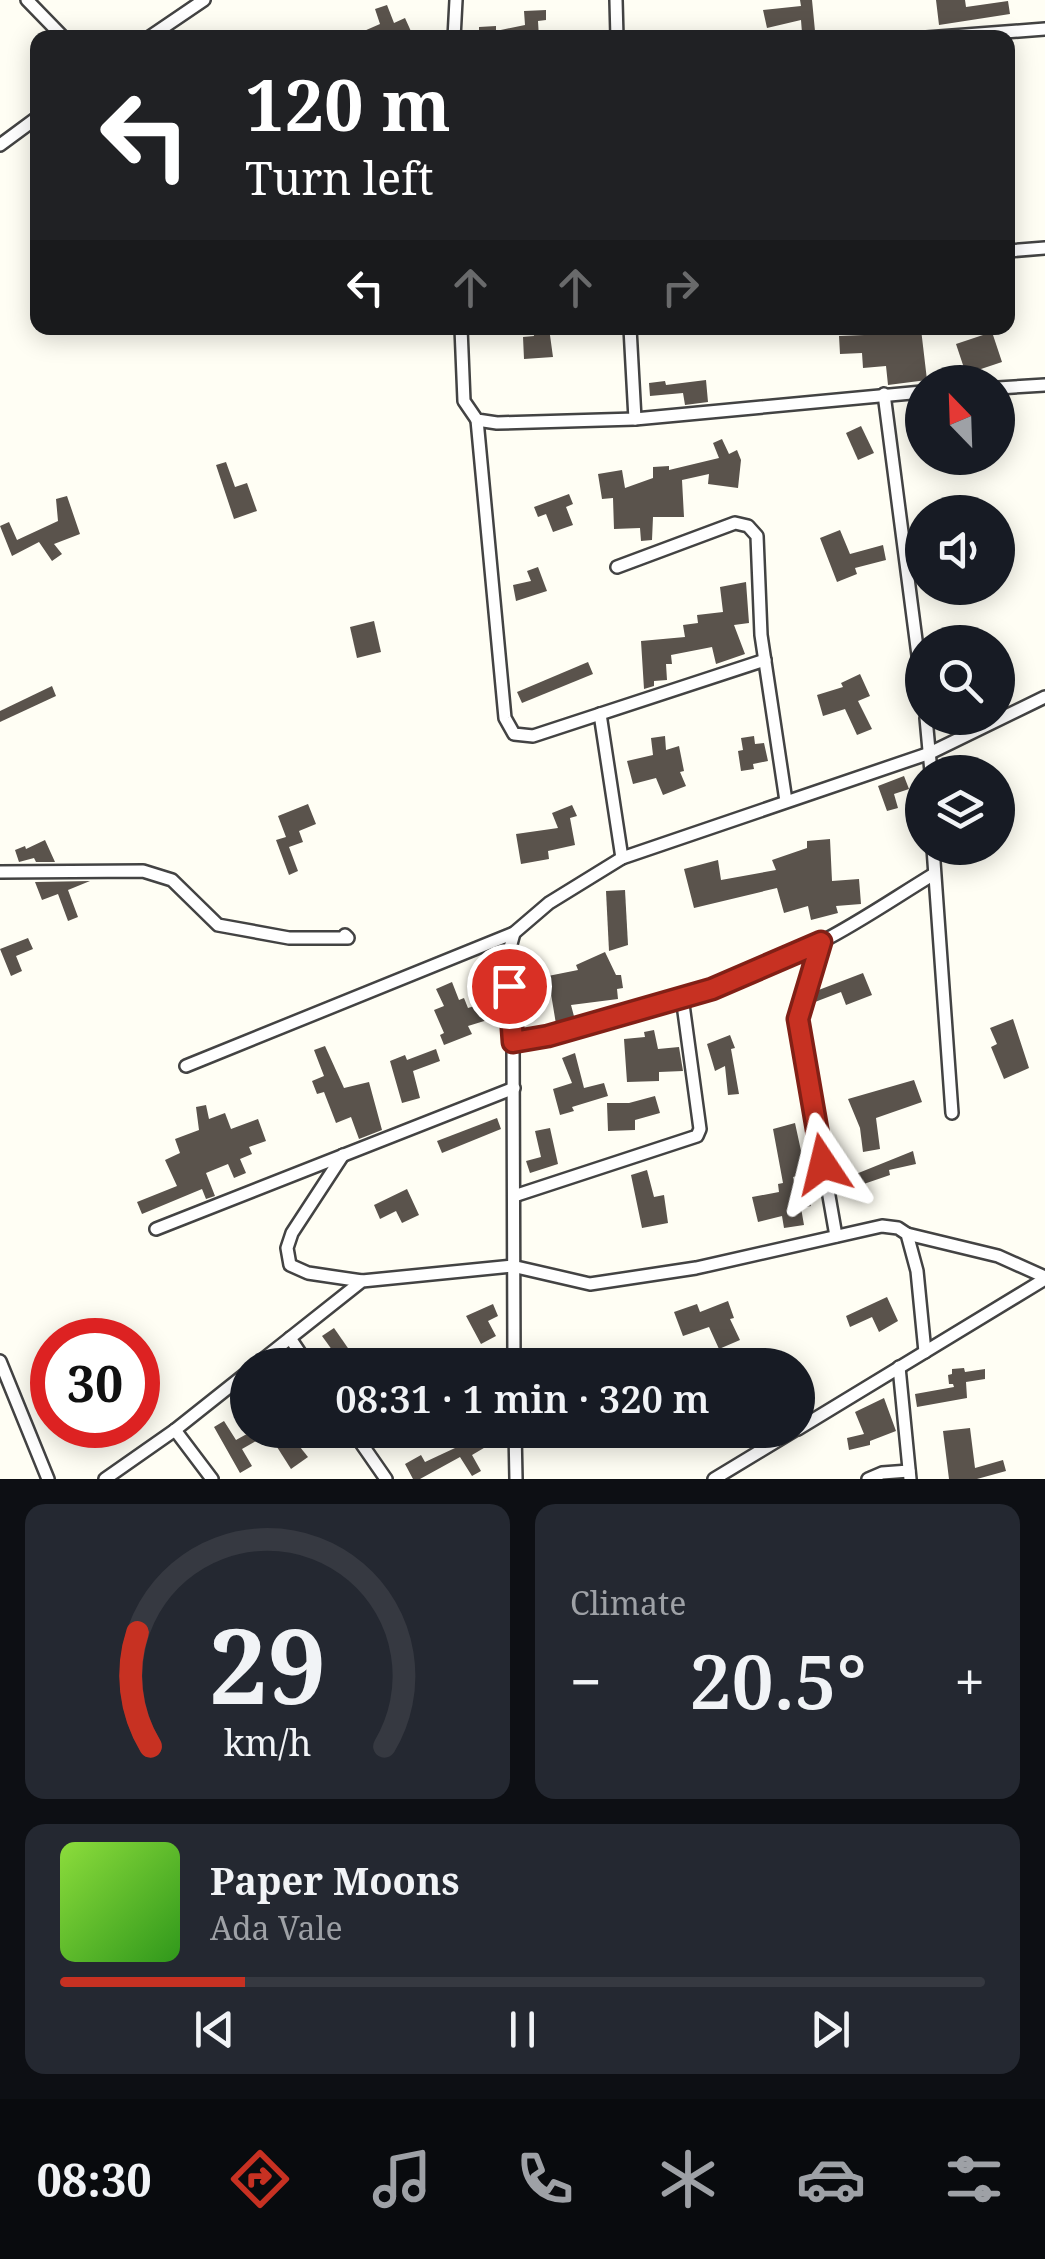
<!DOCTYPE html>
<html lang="en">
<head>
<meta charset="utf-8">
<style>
	:root { --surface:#171b24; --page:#242831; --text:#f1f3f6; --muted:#9ea1a6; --line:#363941; --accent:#c73122 }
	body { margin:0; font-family:"Noto Serif",serif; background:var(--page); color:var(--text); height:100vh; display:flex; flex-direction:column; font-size:38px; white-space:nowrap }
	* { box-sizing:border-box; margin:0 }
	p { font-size:32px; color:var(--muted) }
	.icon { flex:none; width:55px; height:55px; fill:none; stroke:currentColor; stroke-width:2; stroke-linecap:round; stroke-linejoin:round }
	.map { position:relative; height:1479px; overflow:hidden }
	.side { display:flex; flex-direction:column; gap:25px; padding:25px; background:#0d0f14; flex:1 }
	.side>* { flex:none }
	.banner { position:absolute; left:30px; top:30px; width:985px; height:305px; border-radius:20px; box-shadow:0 5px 25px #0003; background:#202124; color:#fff; overflow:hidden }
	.needle { width:65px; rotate:337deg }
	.buttons { position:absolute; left:905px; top:365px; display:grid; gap:20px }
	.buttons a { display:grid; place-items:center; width:110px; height:110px; border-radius:50%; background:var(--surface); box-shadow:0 5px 25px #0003; font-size:50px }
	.speed { position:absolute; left:30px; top:1318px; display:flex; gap:20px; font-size:50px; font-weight:700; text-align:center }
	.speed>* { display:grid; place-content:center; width:130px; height:130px; border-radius:50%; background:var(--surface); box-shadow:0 5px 25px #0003; line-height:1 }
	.speed .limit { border:15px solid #d22; background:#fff; color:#111 }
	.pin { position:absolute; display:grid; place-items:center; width:85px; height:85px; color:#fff; margin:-42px; border:5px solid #fff; border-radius:50%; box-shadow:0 2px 10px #0007 }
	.me { position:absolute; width:110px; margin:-55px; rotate:350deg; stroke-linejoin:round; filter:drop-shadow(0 0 8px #0008) }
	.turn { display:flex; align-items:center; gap:35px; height:210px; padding:0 50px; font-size:45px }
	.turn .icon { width:130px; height:130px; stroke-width:2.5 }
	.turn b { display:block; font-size:70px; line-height:85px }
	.lanes { display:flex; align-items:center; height:95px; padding:0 50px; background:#0003; justify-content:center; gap:50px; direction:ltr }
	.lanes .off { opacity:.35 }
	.big { font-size:75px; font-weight:600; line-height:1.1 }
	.side .card { flex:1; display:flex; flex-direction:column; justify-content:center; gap:15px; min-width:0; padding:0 35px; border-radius:20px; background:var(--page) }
	.side .dial { align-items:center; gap:0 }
	.dial svg { height:260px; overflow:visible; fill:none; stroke:var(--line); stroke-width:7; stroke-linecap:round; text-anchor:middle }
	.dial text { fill:var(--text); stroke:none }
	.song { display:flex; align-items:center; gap:30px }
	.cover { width:120px; height:120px; border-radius:15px; background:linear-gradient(135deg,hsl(90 70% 55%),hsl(110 70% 35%)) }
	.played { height:10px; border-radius:5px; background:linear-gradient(90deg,var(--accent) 20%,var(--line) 20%) }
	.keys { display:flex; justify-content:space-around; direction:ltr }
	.heat { display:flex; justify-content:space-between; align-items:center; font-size:55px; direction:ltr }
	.side .tiles { flex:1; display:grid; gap:25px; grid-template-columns:1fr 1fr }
	.card:last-child { grid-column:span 2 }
	.trip { position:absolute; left:230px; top:1348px; width:585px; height:100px; border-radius:50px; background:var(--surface); box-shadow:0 5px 25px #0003; font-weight:600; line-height:100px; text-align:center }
	.tab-bar { display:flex; height:160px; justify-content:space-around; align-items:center; background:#090b0e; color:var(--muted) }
	.tab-bar .icon { width:70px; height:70px }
	.tab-bar .on { color:var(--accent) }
	.tab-bar b { font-size:45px; color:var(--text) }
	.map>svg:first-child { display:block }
	.building { fill:#5a534c }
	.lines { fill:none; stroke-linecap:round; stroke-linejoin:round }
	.street-casing { stroke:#434343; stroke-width:16 }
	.street { stroke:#fff; stroke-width:11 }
	.route-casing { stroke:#812016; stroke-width:25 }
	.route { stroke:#c73122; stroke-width:18 }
</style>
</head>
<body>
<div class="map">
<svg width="1045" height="1479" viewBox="0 0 1045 1479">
	<rect width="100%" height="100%" fill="#fffef4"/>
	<!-- building -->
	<g class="building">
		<path d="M800,0H812L815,31L802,33L801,20L767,28L763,10L801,6Z"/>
		<path d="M936,0H965L966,7L1008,1L1010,14L939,25Z"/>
		<path d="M387,5L394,23L405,18L414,38H348L380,24L375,9Z"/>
		<path d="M546,10V20L538,21L539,38H479V27L496,26V31L525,25L524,11Z"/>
		<path d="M533,328H549L553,357L524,359L523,337L534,336Z"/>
		<path d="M863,328L921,329L927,380L888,385L886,366L863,368L862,353L840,354L839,336L864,335Z"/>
		<path d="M992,332L1002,362L966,374L956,344Z"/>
		<path d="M706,380L708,402L685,405L683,393L650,396L649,383L665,381L666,385Z"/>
		<path d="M861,426L874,453L858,460L846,433Z"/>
		<path d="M722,439L729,454L737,450L741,460L738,488L708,484L709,474L682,480L684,517H653L652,540L641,541L640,528L614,529L613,498L602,499L598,474L622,470L625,488L653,478V467L669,466V470L719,458L713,443Z"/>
		<path d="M226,462L235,487L247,483L257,511L234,519L216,465Z"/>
		<path d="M569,494L573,504L566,507L573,525L553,532L546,514L538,517L534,507Z"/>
		<path d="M67,496L80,534L54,544L62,554L52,561L39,542L12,556L0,526L9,522L17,540L58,521L56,499Z"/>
		<path d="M840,530L850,554L883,545L886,560L855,568L857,574L837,582L820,538Z"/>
		<path d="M538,567L547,591L516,601L513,585L531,581L527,571Z"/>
		<path d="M746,582L749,623L734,625L745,654L716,664L712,647L671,655L672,664H666L667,680L654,681V686L644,689L641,641L685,637L683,625L698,623L697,615L723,612L720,587Z"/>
		<path d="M374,621L381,652L357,658L350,627Z"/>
		<path d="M588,662L593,674L522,703L517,692Z"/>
		<path d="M860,674L870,696L858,701L872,729L857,735L845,709L823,716L817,695L843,687L841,683Z"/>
		<path d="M52,686L56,696L0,722V711Z"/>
		<path d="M665,736L666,750L679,746L684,771L680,772L686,786L663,795L656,778L633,784L627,761L653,755L651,738Z"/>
		<path d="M754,736L755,744L764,743L768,761L753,764L754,769L741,771L738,751L743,750L741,738Z"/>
		<path d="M904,776L909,789L894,794L898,808L887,811L878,786Z"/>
		<path d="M308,804L316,824L299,831L303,842L289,847L298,871L289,875L276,840L286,837L278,816Z"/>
		<path d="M572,805L577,816L570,818L575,845L548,851L549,859L521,864L516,834L558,828L552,813Z"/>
		<path d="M830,839L832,881L859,879L861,904L836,906L838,913L811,920L808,906L784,913L777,888L694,908L684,869L718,860L721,880L776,870L772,860L807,848V841Z"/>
		<path d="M45,840L55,862H36L34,858L19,862L15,850L25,846L26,849Z"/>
		<path d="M90,881L68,890L78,917L68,921L58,894L42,900L35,882Z"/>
		<path d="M625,890L628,945L609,951L606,891Z"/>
		<path d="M28,938L33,949L16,956L22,971L11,976L0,949Z"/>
		<path d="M605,952L616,975H621L623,988L617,989L618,999L571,1005L575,1020L556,1024L548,976L578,970L576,965Z"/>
		<path d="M863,973L872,995L846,1005L841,992L815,1002L816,991Z"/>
		<path d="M452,982L459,1000L464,998L468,1008L490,1001L494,1018L468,1026L472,1034L444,1045L440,1035L444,1033L434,1010L444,1006L436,989Z"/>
		<path d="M1013,1019L1029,1068L1004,1079L991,1047L997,1044L990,1028Z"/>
		<path d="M654,1030L658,1049L679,1047L683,1071L659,1072V1081L627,1082L624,1039L645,1037L644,1032Z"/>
		<path d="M730,1035L735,1048L731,1049L739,1094L728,1095L725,1066L715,1071L707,1044Z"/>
		<path d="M325,1046L344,1088L369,1082L382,1130L359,1139L351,1117L336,1123L324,1092L317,1094L312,1081L324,1076L314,1050Z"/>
		<path d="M436,1049L440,1061L413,1071L420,1098L402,1103L390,1061L405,1055L407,1060Z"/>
		<path d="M575,1053L584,1088L604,1083L608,1096L572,1107L574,1111L560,1115L553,1089L572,1083L562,1058Z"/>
		<path d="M914,1080L922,1102L876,1118L880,1149L863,1152L860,1128L848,1099Z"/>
		<path d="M655,1096L660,1113L635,1120V1130L608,1131L607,1103H629Z"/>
		<path d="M206,1105L209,1119L225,1113L231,1129L258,1119L266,1141L249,1147L252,1154L240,1159L246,1173L234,1178L228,1164L206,1173L215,1196L206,1199L202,1189L142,1214L137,1202L177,1186L165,1160L180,1153L175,1139L199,1130L196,1107Z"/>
		<path d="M497,1118L501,1129L442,1153L437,1141Z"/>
		<path d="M795,1123L806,1174L793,1177L798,1197L808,1195L811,1206L801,1208L804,1225L784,1228L782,1216L758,1222L752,1197L779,1192L778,1184L783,1183L773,1129Z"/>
		<path d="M550,1128L558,1164L530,1173L526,1161L541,1157L535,1131Z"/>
		<path d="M913,1151L916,1164L889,1170L890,1175L855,1187L851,1176Z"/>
		<path d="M647,1170L654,1197L664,1195L668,1223L642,1228L631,1175Z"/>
		<path d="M407,1189L419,1215L402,1223L396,1211L380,1219L374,1205Z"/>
		<path d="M887,1297L898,1321L879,1332L872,1317L850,1327L846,1316Z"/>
		<path d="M728,1301L734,1318L730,1319L740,1340L719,1349L709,1327L683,1336L674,1312L697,1304L700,1312Z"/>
		<path d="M493,1304L498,1316L488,1321L496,1336L481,1344L466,1316Z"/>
		<path d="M334,1328L350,1351L359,1365H343L322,1336Z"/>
		<path d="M964,1368L965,1372L985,1369V1379L966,1382L967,1398L917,1407L915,1394L954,1387L953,1384H949L948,1375L952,1374V1369Z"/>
		<path d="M884,1398L896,1431L870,1441V1445L849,1450L847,1438L864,1434L855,1412Z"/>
		<path d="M224,1421L236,1440L254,1430H259L263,1437L242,1449L252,1466L240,1473L214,1427Z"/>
		<path d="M970,1428L975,1468L1003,1460L1006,1471L977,1479H949L943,1431Z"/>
		<path d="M457,1430L466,1444L488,1432L494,1442L472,1455L481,1471L472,1476L460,1457L420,1479H413L405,1464L421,1455L425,1462L455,1448L447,1436Z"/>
		<path d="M292,1437L308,1457L291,1469L277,1447Z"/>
	</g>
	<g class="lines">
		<!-- street casing -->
		<g class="street-casing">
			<g id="street">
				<path d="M27,0L64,38"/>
				<path d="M616,0L617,38"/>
				<path d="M148,38L204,0"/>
				<path d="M454,38L456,0"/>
				<path d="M926,38L1045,29"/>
				<path d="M0,145L38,117"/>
				<path d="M1008,251L1045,248"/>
				<path d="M461,328L464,401L477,420L497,423L635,419L922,392"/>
				<path d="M630,328L635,419"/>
				<path d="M998,388L1045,385"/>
				<path d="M884,394L922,686"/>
				<path d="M477,420L505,718L514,734L533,736L765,660"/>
				<path d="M617,567L735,523L748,526L757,536L761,635L786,801"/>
				<path d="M600,714L622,858"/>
				<path d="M926,718L931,772"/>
				<path d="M933,848L952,1113"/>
				<path d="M0,872L143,871L172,880L218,925L289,938H348L345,935"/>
				<path d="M514,933L507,959L513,1043L514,1365"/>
				<path d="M821,942L798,1019L836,1236"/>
				<path d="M513,1043C616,1023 728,990 821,942C860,922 896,897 934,874"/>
				<path d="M186,1066L514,933L549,903L622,858L930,753L1045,697"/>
				<path d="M343,1155L292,1233L287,1248L290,1265L308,1273L362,1281"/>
				<path d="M514,1196L697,1136L700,1129L682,997"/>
				<path d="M156,1229L514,1088"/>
				<path d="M907,1234L998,1256L1045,1277"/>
				<path d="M290,1338L308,1365"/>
				<path d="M0,1361L48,1479"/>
				<path d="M256,1365L362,1281L512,1266L590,1284L696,1268L882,1226L898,1228L907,1234L917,1271L925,1352"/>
				<path d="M899,1367L910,1479"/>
				<path d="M798,1429L1045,1279"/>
				<path d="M175,1430L212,1479"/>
				<path d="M352,1430L386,1479"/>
				<path d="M515,1430L516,1479"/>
				<path d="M105,1479L175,1430L248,1372"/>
				<path d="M714,1479L795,1430"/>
				<path d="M868,1479L882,1473L909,1471"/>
			</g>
		</g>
		<!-- street -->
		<use href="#street" class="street"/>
	</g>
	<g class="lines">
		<!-- route casing -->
		<g class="route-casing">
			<path id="route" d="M509,986L513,1042L548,1036L712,989L821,942L798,1019L823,1164"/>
		</g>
		<!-- route -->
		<use href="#route" class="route"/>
	</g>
</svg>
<div class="buttons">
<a><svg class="needle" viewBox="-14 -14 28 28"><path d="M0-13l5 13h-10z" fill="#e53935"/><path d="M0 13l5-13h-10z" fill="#9ea1a6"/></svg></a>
<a><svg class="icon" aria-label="sound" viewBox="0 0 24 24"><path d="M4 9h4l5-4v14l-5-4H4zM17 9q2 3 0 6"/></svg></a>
<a><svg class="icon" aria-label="search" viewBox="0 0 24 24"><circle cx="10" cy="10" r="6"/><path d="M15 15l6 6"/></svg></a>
<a><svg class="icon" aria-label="layers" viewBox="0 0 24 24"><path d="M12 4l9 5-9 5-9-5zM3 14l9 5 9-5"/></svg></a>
</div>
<div class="speed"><div class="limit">30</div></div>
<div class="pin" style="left:509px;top:986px;background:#d93025"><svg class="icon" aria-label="arrive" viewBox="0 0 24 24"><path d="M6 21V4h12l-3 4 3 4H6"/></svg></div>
<svg class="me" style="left:823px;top:1164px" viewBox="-20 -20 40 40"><path d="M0-17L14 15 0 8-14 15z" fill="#c73122" stroke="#fff" stroke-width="4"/></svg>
<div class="trip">08:31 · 1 min · 320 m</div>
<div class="banner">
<div class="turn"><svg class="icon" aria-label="left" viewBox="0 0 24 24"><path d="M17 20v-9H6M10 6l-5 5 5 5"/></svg><div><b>120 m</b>Turn left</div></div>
<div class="lanes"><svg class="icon" aria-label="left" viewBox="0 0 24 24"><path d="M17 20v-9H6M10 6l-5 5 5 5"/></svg><svg class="icon off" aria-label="ahead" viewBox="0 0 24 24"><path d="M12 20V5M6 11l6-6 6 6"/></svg><svg class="icon off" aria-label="ahead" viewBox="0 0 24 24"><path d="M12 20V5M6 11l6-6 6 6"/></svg><svg class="icon off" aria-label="right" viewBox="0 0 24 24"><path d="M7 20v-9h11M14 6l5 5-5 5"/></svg></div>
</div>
</div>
<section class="side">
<div class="tiles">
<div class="card dial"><svg viewBox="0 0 100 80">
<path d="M14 69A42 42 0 1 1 86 69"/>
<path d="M14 69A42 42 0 0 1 10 34" stroke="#c73122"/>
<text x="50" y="56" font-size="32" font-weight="700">29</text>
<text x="50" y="72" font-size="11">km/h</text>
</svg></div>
<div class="card"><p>Climate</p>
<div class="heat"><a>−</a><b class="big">20.5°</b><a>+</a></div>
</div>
<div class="card">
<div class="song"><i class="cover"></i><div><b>Paper Moons</b><p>Ada Vale</p></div></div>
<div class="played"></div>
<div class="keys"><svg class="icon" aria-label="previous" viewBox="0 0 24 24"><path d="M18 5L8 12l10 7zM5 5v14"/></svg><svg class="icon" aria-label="pause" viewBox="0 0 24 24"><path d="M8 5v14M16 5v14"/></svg><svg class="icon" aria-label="next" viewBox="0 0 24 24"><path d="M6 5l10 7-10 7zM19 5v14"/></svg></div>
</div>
</div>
</section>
<nav class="tab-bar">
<b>08:30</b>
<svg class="icon on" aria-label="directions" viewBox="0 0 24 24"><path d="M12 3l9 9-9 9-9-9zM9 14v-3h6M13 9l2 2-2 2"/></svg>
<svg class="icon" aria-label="music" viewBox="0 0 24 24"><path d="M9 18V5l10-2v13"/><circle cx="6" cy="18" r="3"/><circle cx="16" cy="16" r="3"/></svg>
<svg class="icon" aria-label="phone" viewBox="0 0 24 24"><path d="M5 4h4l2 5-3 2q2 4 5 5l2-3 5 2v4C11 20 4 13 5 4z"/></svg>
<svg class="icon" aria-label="climate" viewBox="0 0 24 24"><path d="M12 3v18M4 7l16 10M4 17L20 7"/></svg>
<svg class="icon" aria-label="car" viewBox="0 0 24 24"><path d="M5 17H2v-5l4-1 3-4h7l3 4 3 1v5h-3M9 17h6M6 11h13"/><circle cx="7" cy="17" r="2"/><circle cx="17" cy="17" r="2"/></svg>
<svg class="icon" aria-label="filters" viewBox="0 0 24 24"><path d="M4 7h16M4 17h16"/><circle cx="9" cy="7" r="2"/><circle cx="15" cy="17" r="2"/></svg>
</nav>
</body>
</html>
